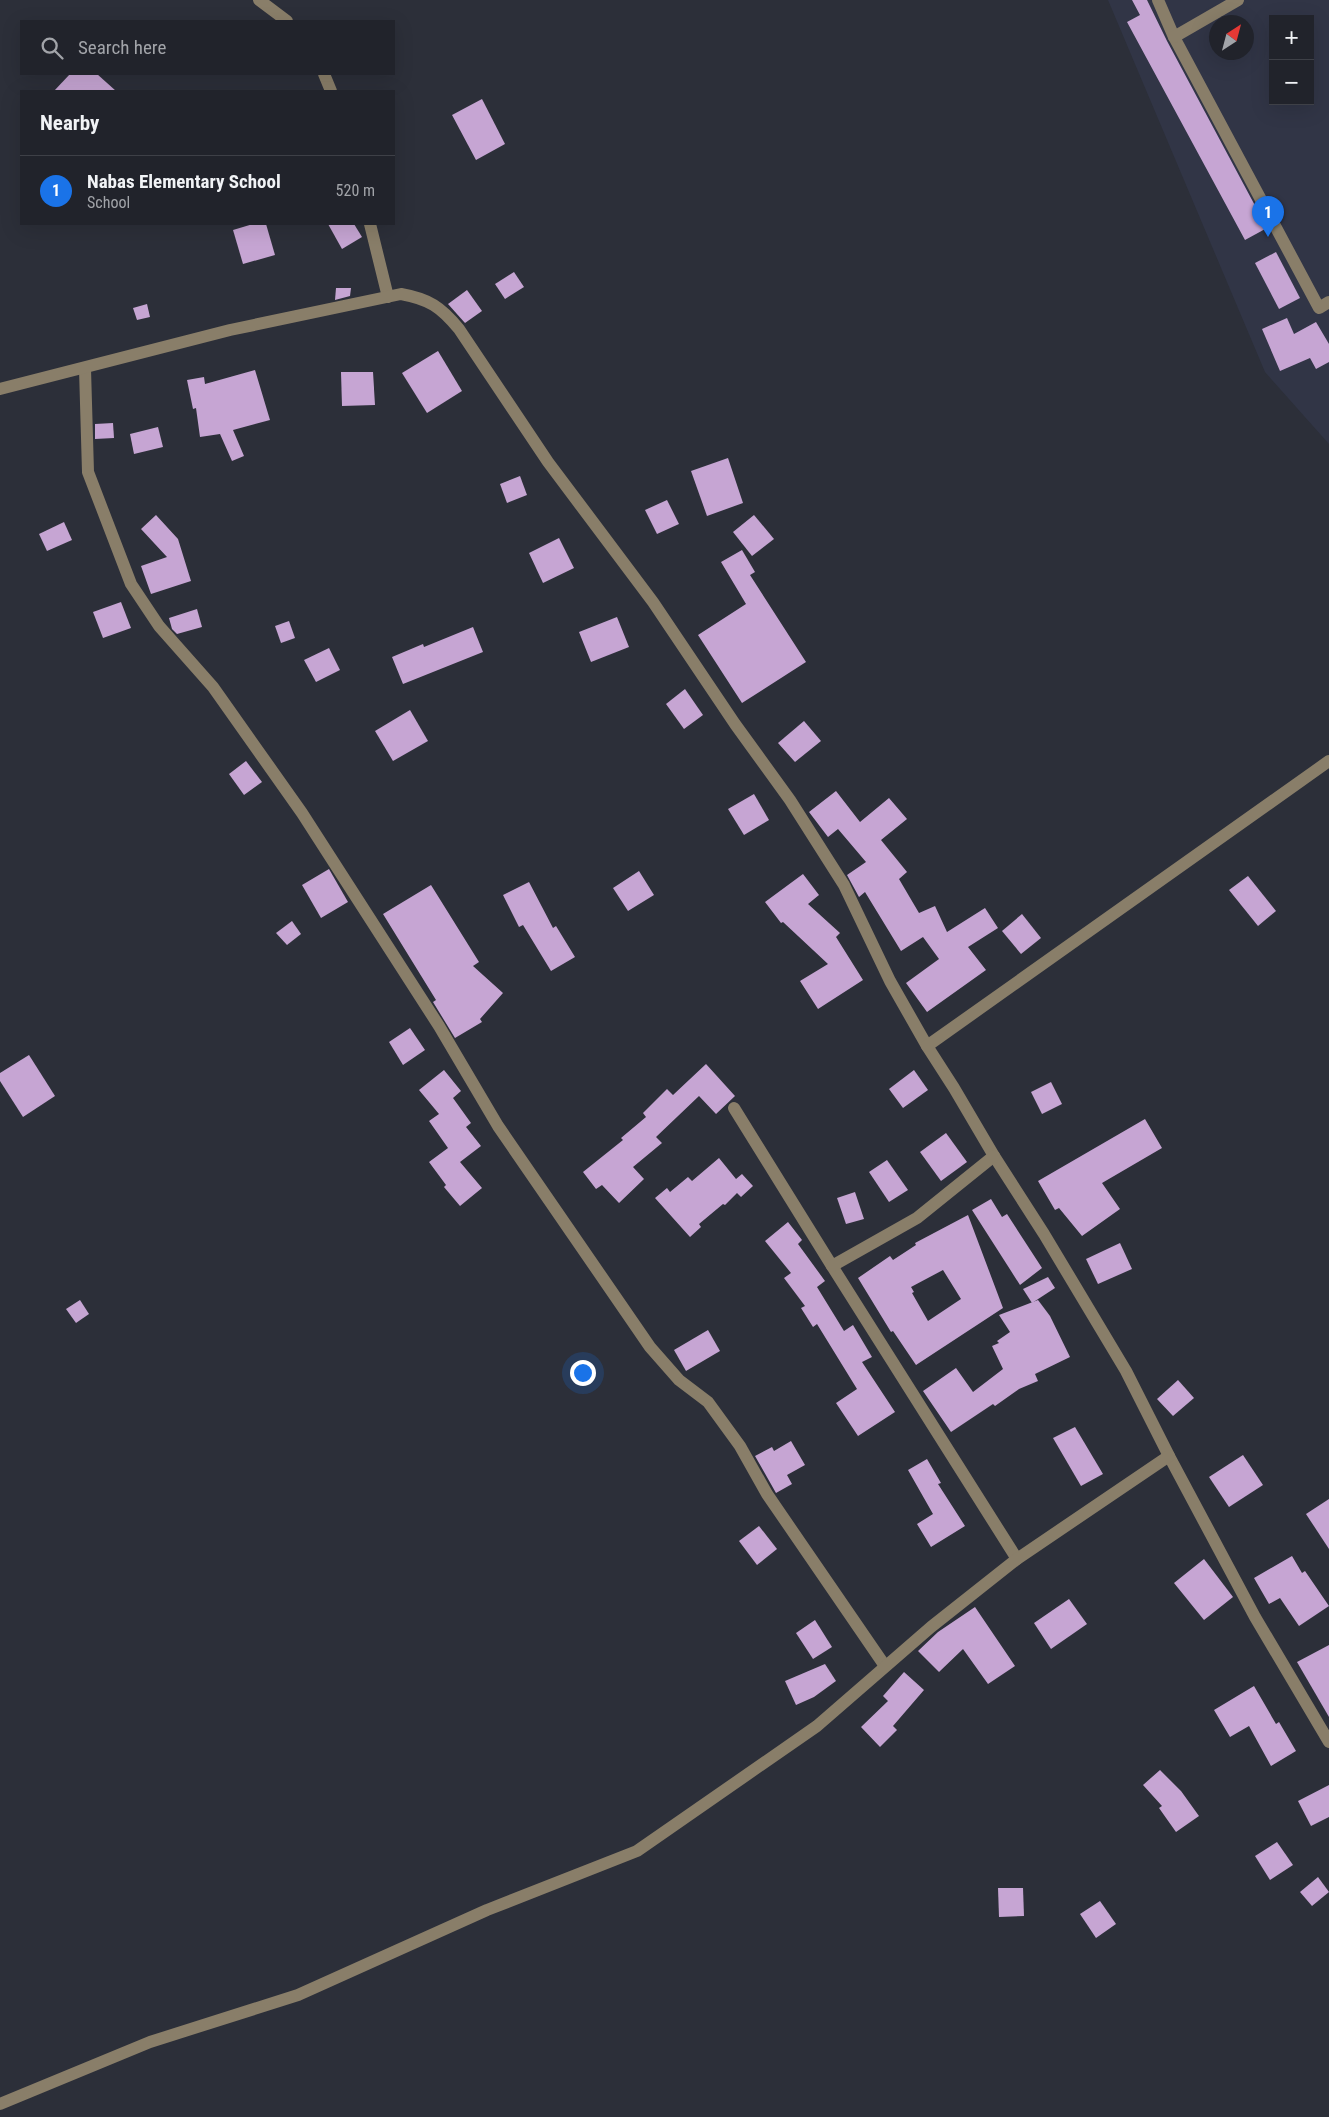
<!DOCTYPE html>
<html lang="en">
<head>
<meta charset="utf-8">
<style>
  body { margin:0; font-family:"Roboto Condensed",sans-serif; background:#292b33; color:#f1f3f6 }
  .controls { position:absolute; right:15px; top:15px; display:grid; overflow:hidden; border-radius:0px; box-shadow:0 5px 20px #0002 }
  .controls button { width:45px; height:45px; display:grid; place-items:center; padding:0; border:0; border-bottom:1px solid #3e4047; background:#21232b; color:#f1f3f6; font:25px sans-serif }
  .compass { position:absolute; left:1209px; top:15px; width:45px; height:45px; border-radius:50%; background:#21232b; box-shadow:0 5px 20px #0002; rotate:36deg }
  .you { position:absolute; left:582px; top:1372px; width:18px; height:18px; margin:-12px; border:4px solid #fff; border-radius:50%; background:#1a73e8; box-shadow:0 0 0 8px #1a73e833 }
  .badge { display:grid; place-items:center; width:32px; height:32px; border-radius:50%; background:#1a73e8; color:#fff; font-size:16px; font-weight:700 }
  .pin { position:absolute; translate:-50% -41px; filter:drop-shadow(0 1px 2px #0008) }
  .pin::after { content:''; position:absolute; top:26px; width:18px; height:15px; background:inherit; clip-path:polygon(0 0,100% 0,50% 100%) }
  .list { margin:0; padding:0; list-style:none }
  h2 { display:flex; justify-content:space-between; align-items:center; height:65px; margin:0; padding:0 20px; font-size:21px }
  h2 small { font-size:16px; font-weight:400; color:#a2a4a9 }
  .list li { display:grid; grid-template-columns:32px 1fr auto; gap:15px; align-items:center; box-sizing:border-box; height:70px; padding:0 20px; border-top:1px solid #3e4047 }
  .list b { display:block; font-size:19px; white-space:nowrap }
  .list p { margin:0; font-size:16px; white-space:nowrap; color:#a2a4a9 }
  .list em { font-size:16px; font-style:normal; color:#a2a4a9 }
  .icon { flex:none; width:28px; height:28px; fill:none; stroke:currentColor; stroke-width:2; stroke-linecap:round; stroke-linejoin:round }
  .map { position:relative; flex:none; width:1329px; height:2117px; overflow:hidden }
  .search { position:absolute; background:#21232b; box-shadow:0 5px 20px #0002; left:20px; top:20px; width:375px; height:55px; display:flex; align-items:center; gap:12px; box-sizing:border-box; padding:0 18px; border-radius:0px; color:#a2a4a9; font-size:19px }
  .panel { position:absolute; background:#21232b; box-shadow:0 5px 20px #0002; left:20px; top:90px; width:375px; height:135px; border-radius:0px }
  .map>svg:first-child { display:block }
  .built { fill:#313546; fill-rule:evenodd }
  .building { fill:#c6a5d3; fill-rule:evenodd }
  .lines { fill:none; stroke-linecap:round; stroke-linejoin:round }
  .minor { stroke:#897e69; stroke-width:12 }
</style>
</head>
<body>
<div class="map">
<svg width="1329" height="2117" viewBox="0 0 1329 2117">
  <rect width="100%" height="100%" fill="#2c2f39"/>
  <!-- built -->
  <path class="built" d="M1108,0h221v444l-64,-72zM1273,19h37v82h-37zM1216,22h30v30h-30z"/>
  <!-- building -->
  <g class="building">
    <polygon points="1132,0 1147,0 1167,41 1267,228 1245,240 1127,22 1140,15"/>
    <polygon points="70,74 97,74 116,91 54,91"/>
    <polygon points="482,99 505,144 476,160 452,115"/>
    <polygon points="253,224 266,224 275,255 243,264 233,230"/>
    <polygon points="328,224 354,224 362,237 342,249"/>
    <polygon points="1276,252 1300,298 1279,309 1255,263"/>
    <polygon points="514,272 524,287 505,299 495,284"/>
    <polygon points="336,288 351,288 350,296 335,300"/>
    <polygon points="467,290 482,311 465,323 448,304"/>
    <polygon points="147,304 150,317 137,320 133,308"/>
    <polygon points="1287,318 1294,334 1316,322 1329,344 1329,362 1316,369 1310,358 1280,371 1262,329"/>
    <polygon points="438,351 462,391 427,413 402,373"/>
    <polygon points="255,370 270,420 233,430 244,456 232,461 220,434 200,437 196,408 193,409 187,380 204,377 205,384"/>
    <polygon points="341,372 373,372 375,405 342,406"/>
    <polygon points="113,423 114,438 95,439 95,424"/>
    <polygon points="158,427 163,447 134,454 130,434"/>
    <polygon points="728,458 743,503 707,516 691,471"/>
    <polygon points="520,476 527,495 507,503 500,484"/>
    <polygon points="667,500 679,524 657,534 645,510"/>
    <polygon points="156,515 178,539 191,581 151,594 141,566 167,557 141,529"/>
    <polygon points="754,515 774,539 752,556 733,532"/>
    <polygon points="64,522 72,540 47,551 39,534"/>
    <polygon points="559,538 574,568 543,583 529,553"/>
    <polygon points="742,550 755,572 750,575 806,662 742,703 698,635 746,604 721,562"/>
    <polygon points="121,602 131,628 103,638 93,612"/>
    <polygon points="197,609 202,627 177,634 172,629 169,618"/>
    <polygon points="617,617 629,647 591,662 579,632"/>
    <polygon points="289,621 295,638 281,643 275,626"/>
    <polygon points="473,627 483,652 403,684 392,657 423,644 424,647"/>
    <polygon points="329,648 340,670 316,682 304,660"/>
    <polygon points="685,689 703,715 684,729 666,704"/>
    <polygon points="410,710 428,741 393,761 375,731"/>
    <polygon points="804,721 821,741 795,762 778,743"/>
    <polygon points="246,761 262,782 244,795 229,774"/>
    <polygon points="836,791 860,822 889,798 907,819 881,840 907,872 899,879 919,913 935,906 947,932 985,908 998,928 968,947 986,970 927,1012 906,983 939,959 923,937 901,951 865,892 859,897 847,875 866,862 838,829 828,837 809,812"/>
    <polygon points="754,794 769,820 744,835 728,809"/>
    <polygon points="329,869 348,902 321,918 302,885"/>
    <polygon points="639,871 654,895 628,911 613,888"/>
    <polygon points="803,874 819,895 808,904 840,933 836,937 863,980 818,1009 800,981 828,964 783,922 781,923 765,902"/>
    <polygon points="1248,876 1276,911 1258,926 1229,890"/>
    <polygon points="529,882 553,928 556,926 575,957 551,971 523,925 519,927 503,895"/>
    <polygon points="431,885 479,962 473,966 503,993 480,1019 482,1022 455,1038 433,1002 436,1000 383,914"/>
    <polygon points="1022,914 1041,938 1021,954 1002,931"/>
    <polygon points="292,921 301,934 287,945 276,933"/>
    <polygon points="410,1028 425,1050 403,1065 389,1042"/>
    <polygon points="29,1055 55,1096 23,1117 0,1081 0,1073"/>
    <polygon points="706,1064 735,1096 716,1114 699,1096 656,1137 662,1143 633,1167 644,1179 619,1203 602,1185 596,1189 583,1172 623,1140 621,1138 646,1117 643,1113 667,1089 673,1095"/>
    <polygon points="444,1070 461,1091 453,1098 471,1123 466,1127 481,1146 460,1162 482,1188 460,1206 444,1187 446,1185 429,1162 448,1148 429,1121 439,1114 419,1090"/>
    <polygon points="914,1070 928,1090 903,1108 889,1089"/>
    <polygon points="1051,1082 1062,1104 1042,1114 1031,1092"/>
    <polygon points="1145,1119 1162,1148 1102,1183 1120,1209 1082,1236 1059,1208 1055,1210 1038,1181"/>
    <polygon points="946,1133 967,1162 941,1181 920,1152"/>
    <polygon points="719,1158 736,1179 742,1174 753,1186 741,1197 737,1193 725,1205 723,1204 699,1224 701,1227 690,1237 655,1198 667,1188 670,1192 688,1177 692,1181"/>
    <polygon points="887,1160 908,1190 889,1202 869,1172"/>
    <polygon points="855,1192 864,1219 846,1224 837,1198"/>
    <polygon points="991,1199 1002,1217 1007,1214 1042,1268 1020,1285 972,1210"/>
    <path d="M968,1215l35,93 -87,57 -23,-34 -2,1 -33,-54 32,-22 3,4 23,-15 -1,-2zM943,1270l18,29 -33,22 -16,-28 2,-1 -3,-5z"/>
    <polygon points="788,1222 802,1240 798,1244 825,1281 817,1287 844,1331 853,1325 872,1357 862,1362 895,1412 858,1436 836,1403 857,1389 817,1324 813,1327 801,1308 805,1306 784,1278 791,1273 765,1241"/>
    <polygon points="1120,1243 1132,1269 1098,1284 1086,1259"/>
    <polygon points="1048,1277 1055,1288 1032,1303 1023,1289"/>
    <polygon points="80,1300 89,1314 76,1323 66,1309"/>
    <polygon points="1038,1300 1050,1316 1070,1357 1035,1374 1038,1381 1019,1389 995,1406 993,1404 951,1432 923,1391 956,1368 973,1392 1003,1369 992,1346 999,1343 997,1341 1010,1332 999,1315"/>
    <polygon points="708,1330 720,1351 686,1371 674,1350"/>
    <polygon points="1178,1380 1194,1398 1173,1416 1157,1399"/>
    <polygon points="1075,1427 1103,1474 1081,1486 1053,1438"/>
    <polygon points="791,1441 805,1465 787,1475 792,1484 776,1493 755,1456 772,1447 774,1451"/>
    <polygon points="1243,1455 1263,1485 1229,1507 1209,1477"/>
    <polygon points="927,1459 941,1483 938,1484 965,1526 931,1547 917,1524 933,1514 908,1470"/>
    <polygon points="1329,1499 1329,1549 1306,1514"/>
    <polygon points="759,1526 777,1549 757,1565 739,1541"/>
    <polygon points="1292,1556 1302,1573 1305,1571 1329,1606 1299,1626 1280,1598 1269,1604 1254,1578"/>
    <polygon points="1204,1559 1233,1597 1204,1620 1174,1583"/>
    <polygon points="1069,1599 1087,1624 1051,1649 1034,1623"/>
    <polygon points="975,1607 1015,1666 988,1684 963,1649 939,1672 918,1651 938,1632"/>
    <polygon points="815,1620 832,1647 813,1659 796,1633"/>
    <polygon points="1329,1645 1329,1717 1297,1662"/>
    <polygon points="825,1664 836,1681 814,1697 796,1705 785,1681"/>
    <polygon points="904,1672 924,1690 893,1726 897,1730 880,1747 861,1727 888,1701 883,1696"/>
    <polygon points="1254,1686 1276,1724 1279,1722 1296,1751 1271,1766 1249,1726 1230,1737 1214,1710"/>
    <polygon points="1160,1770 1181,1791 1199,1816 1176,1832 1159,1808 1162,1806 1143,1785"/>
    <polygon points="1329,1785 1329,1817 1311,1826 1298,1801"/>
    <polygon points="1277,1842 1293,1865 1270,1880 1255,1856"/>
    <polygon points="1318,1877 1329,1892 1312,1906 1300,1892"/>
    <polygon points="998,1888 1023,1888 1024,1916 999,1917"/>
    <polygon points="1100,1901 1116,1924 1096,1938 1080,1914"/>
  </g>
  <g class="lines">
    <!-- minor -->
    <g class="minor">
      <polyline points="259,0 287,21"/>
      <polyline points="1158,0 1174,37 1319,308 1329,302"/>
      <polyline points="1174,37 1238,0"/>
      <polyline points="324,74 331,91"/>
      <polyline points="370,224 388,297"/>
      <polyline points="85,369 88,472 131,584 159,626 213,687 302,813 439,1026 498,1126 650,1347 679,1380 708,1402 740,1446 767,1494 885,1666"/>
      <path d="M0,389l230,-59 171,-36c28,5 40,13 58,35l89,133 105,140 82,122 55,76 54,85 46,96 37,65 27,42 40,68 50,78 82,137 43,85 86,161 74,125"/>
      <polyline points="927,1046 1329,761"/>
      <polyline points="734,1108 832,1266 1017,1559"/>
      <polyline points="832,1266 917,1218 994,1156"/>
      <polyline points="0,2104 150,2042 298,1995 487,1910 637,1851 817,1726 931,1627 1017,1559 1169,1456"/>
    </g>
  </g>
</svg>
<div class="controls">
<button>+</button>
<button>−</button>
</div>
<svg class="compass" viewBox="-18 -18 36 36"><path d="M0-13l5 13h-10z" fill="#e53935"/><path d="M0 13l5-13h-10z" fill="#a2a4a9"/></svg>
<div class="you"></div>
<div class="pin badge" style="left:1268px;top:237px">1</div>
<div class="search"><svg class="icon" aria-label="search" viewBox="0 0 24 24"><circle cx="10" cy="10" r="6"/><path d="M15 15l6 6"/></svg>Search here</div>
<section class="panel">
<h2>Nearby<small></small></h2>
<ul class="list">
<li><span class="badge">1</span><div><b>Nabas Elementary School</b><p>School</p></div><em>520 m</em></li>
</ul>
</section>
</div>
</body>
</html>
